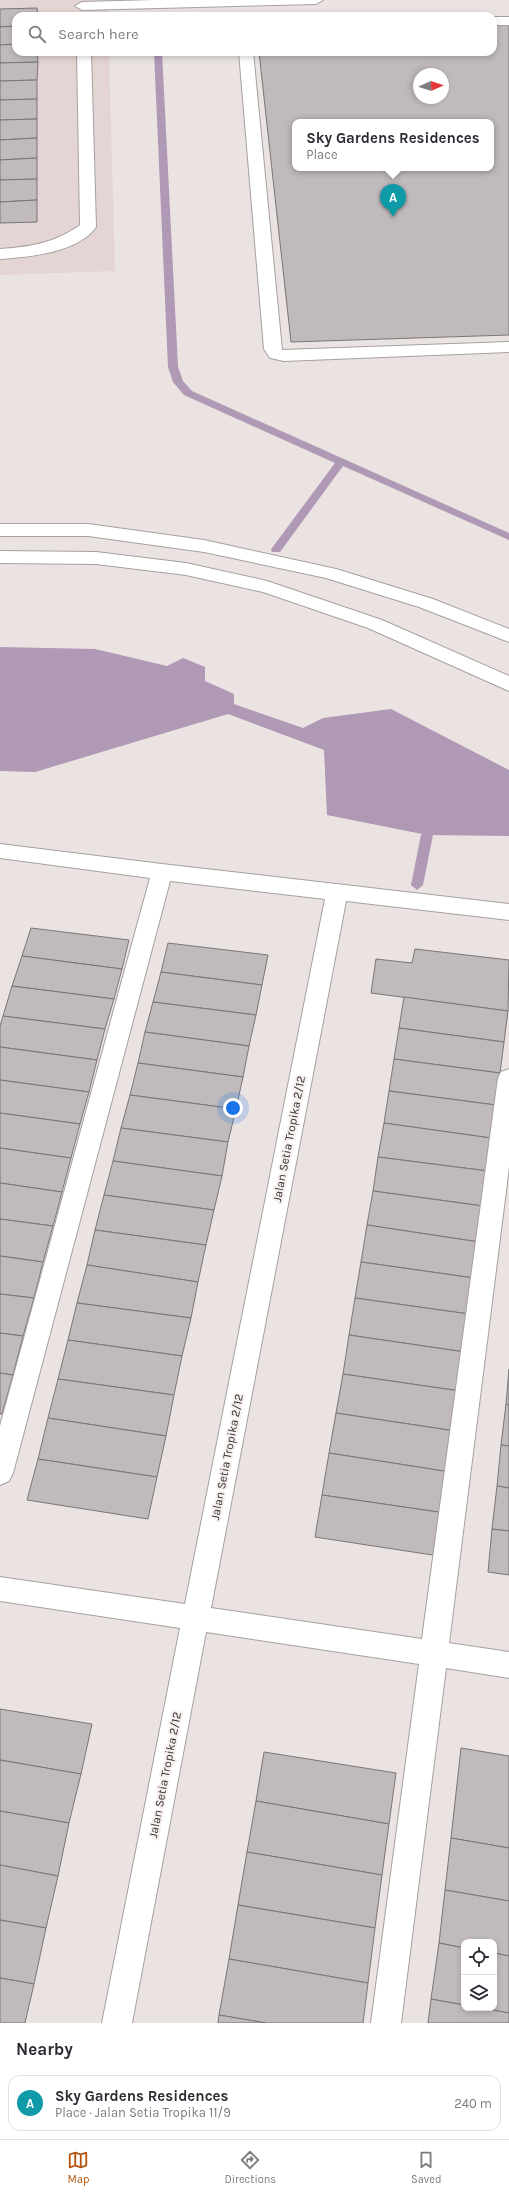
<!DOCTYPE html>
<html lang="en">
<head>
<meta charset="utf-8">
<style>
  body { margin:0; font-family:Karla,sans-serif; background:#f2f2f3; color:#2b2b33 }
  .controls { position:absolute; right:12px; bottom:12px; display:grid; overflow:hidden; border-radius:8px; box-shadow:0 2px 6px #0003 }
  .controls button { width:36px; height:36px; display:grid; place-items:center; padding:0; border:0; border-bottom:1px solid #e1e1e2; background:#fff; color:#2b2b33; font:20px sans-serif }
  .compass { position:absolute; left:413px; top:68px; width:36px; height:36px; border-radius:50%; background:#fff; box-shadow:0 2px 6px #0003; rotate:87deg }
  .you { position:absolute; left:233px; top:1108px; width:14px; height:14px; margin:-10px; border:3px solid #fff; border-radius:50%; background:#1a73e8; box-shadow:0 0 0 6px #1a73e833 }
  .badge { display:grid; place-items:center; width:26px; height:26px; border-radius:50%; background:#b45309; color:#fff; font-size:13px; font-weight:700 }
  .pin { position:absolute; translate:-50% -33px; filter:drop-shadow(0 1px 2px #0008) }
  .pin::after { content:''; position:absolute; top:21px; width:14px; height:12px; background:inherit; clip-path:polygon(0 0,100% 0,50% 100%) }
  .popup { position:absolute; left:292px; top:119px; width:202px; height:52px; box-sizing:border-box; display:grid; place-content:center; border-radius:8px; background:#fff; filter:drop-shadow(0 1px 3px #0005); font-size:13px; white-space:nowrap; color:#7c7c81 }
  .popup b { font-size:15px; color:#2b2b33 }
  .popup::after { content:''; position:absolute; left:50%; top:100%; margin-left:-8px; border:8px solid transparent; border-top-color:#fff }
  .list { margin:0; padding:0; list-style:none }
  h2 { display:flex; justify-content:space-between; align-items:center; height:52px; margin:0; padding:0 16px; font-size:17px }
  h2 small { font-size:13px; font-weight:400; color:#7c7c81 }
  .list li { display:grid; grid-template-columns:26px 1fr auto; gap:12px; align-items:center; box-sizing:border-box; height:56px; margin:0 8px 8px; padding:0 8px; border:1px solid #e1e1e2; border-radius:12px }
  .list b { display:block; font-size:15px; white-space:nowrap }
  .list p { margin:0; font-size:13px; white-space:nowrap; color:#7c7c81 }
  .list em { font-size:13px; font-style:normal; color:#7c7c81 }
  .icon { flex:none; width:22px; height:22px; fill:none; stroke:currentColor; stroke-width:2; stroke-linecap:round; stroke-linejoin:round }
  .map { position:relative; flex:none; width:509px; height:2023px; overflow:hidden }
  .search { position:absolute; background:#fff; box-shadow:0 2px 6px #0003; left:12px; right:12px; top:12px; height:44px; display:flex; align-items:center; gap:10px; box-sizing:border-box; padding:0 14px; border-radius:12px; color:#7c7c81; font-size:15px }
  .sheet { height:116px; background:#fff }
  nav { display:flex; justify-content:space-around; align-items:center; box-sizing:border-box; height:56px; border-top:1px solid #e1e1e2; background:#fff; font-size:11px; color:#7c7c81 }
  nav a { display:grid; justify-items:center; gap:2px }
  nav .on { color:#b45309 }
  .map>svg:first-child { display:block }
  .built { fill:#e4d5d4 }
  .water { fill:#af99b5 }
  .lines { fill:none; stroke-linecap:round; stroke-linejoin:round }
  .stream { fill:#af99b5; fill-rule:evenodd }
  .building { fill:#c0babc; stroke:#7a7577; fill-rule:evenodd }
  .minor-casing { stroke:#a6a0a0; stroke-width:2 }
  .highway-casing { stroke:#a6a0a0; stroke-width:2 }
  .minor { fill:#fff; fill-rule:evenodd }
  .highway { fill:#fff; fill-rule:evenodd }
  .labels { text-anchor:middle; stroke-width:4; stroke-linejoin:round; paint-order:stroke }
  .street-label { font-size:12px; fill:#393636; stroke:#f7f0ef }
</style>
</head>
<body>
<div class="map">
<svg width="509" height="2023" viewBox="0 0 509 2023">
  <rect width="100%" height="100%" fill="#eae3e2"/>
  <!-- built -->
  <polygon class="built" points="0,0 108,0 108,16 16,16 16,52 109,52 115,271 0,275"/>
  <!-- water -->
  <polygon class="water" points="0,647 95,649 167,666 183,658 205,667 205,681 234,694 234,704 303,728 323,718 391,709 509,770 509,836 427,835 327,815 324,750 228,714 35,772 0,771"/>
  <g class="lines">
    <!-- stream -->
    <g class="stream">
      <polygon points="154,52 162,52 178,367 183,381 192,391 509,533 509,540 343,466 280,552 272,552 271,550 272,548 335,463 184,395 173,382 168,367"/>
      <polygon points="427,831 433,835 423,885 417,890 411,885 421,835"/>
    </g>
  </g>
  <!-- building -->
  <g class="building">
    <polygon points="37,8 38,16 16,16 16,26 0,27 0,9"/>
    <path d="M509,25v310l-218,7 -32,-290h234v-26zM419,74h24v24h-24zM295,122h196v46h-196z"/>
    <polygon points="16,26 16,44 0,45 0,27"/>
    <polygon points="16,44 16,52 37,52 38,62 0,63 0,45"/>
    <polygon points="38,62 37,80 0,81 0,63"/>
    <polygon points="37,80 37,99 0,100 0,81"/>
    <polygon points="37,99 37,119 0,120 0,100"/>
    <polygon points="37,119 37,138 0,140 0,120"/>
    <polygon points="37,138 37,158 0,160 0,140"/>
    <polygon points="37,158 37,179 0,180 0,160"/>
    <polygon points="37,179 37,200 0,202 0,180"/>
    <polygon points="37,200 37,222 0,223 0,202"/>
    <polygon points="31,928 129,940 122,969 22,956"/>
    <polygon points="168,943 268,955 262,985 161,972"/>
    <polygon points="415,949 509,960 508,1011 371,993 376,959 412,963"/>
    <polygon points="22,956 122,969 114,999 12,986"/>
    <polygon points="161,972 262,985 256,1015 153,1002"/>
    <polygon points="12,986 114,999 105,1029 3,1016"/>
    <polygon points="404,997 508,1011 504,1042 399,1028"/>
    <polygon points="153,1002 256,1015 249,1046 145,1032"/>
    <polygon points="3,1016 105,1029 97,1060 0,1047 0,1026"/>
    <polygon points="399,1028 504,1042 500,1073 394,1059"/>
    <polygon points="145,1032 249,1046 243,1077 138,1063"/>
    <polygon points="0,1047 97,1060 89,1092 0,1080"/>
    <polygon points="394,1059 500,1073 496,1105 389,1091"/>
    <polygon points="138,1063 243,1077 236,1109 130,1095"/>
    <polygon points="0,1080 89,1092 80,1124 0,1113"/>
    <polygon points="389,1091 496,1105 491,1138 384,1123"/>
    <polygon points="130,1095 236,1109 228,1142 121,1128"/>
    <polygon points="0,1113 80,1124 71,1158 0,1148"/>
    <polygon points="384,1123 491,1138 488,1171 378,1157"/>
    <polygon points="121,1128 228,1142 222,1176 113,1161"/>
    <polygon points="0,1148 71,1158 62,1192 0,1183"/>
    <polygon points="378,1157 488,1171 483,1206 373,1191"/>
    <polygon points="113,1161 222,1176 214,1210 104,1195"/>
    <polygon points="0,1183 62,1192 53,1226 0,1219"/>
    <polygon points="373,1191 483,1206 479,1242 367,1225"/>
    <polygon points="104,1195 214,1210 206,1245 95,1230"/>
    <polygon points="0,1219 53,1226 43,1262 0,1256"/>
    <polygon points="367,1225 479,1242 474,1278 361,1262"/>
    <polygon points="95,1230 206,1245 198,1282 87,1265"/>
    <polygon points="0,1256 43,1262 34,1298 0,1294"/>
    <polygon points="361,1262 474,1278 469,1314 355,1298"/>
    <polygon points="87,1265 198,1282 191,1318 77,1303"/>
    <polygon points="0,1294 34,1298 23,1336 0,1333"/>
    <polygon points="355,1298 469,1314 465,1352 349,1335"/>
    <polygon points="77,1303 191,1318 182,1356 68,1340"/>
    <polygon points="0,1333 23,1336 13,1375 0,1373"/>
    <polygon points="349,1335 465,1352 460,1391 343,1374"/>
    <polygon points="68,1340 182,1356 174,1395 58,1379"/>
    <polygon points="509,1369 509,1405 506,1404"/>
    <polygon points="0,1373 13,1375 2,1414 0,1414"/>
    <polygon points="343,1374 460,1391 455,1431 336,1413"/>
    <polygon points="58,1379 174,1395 166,1436 48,1418"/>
    <polygon points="506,1404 509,1405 509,1446 501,1445"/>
    <polygon points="336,1413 455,1431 450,1472 329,1453"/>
    <polygon points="48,1418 166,1436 157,1477 38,1459"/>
    <polygon points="501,1445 509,1446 509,1488 497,1486"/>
    <polygon points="329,1453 450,1472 445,1513 322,1495"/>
    <polygon points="38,1459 157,1477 148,1519 27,1500"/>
    <polygon points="497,1486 509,1488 509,1531 492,1529"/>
    <polygon points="322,1495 445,1513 439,1556 315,1537"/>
    <polygon points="492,1529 509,1531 509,1575 488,1572"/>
    <polygon points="0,1709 92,1724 81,1774 0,1760"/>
    <polygon points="461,1748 509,1756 509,1848 451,1838"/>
    <polygon points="264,1752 396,1773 389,1824 256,1801"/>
    <polygon points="0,1760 81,1774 69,1823 0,1811"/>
    <polygon points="256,1801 389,1824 382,1875 247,1852"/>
    <polygon points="0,1811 69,1823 58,1876 0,1865"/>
    <polygon points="451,1838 509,1848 509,1901 445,1890"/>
    <polygon points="247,1852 382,1875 375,1928 238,1905"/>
    <polygon points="0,1865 58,1876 46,1928 0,1920"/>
    <polygon points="445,1890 509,1901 509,1956 494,1953 494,1942 464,1942 464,1948 439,1943"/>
    <polygon points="238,1905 375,1928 368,1983 229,1959"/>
    <polygon points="0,1920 46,1928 34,1984 0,1978"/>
    <polygon points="439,1943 464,1948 464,2005 431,1999"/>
    <polygon points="494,1953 509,1956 509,2013 482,2008 494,2008"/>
    <polygon points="229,1959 368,1983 363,2023 266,2023 219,2015"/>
    <polygon points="0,1978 34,1984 25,2023 0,2023"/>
    <polygon points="431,1999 464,2005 464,2008 482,2008 509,2013 509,2023 428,2023"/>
    <polygon points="219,2015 266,2023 218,2023"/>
  </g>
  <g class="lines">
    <defs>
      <g id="minor">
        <polygon points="154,0 323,0 316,4 82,10 75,6 82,2"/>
        <rect x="493" y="17" width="16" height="8"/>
        <path d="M77,52h14l5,175c-18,26 -68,30 -96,32v-10c30,-2 55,-6 80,-24z"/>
        <polygon points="239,52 253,52 282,350 509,342 509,352 284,361 270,358 264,349"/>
        <polygon points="0,844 162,864 509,904 509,920 346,901 211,1608 422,1639 498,1078 501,1072 509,1069 509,1167 449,1643 509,1652 509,1678 446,1668 401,2023 371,2023 419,1664 206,1632 132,2023 102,2023 180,1628 0,1601 0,1577 185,1604 325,899 170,881 13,1473 9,1481 0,1485 0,1426 150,878 0,858"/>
      </g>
      <g id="highway">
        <polygon points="0,524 88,524 204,540 336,569 433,599 509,629 509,642 419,607 326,578 204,552 88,536 0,536"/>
        <polygon points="0,551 96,552 186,563 267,581 382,620 509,676 509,691 368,628 263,592 186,575 96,564 0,563"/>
      </g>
    </defs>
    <!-- minor casing -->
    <use href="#minor" class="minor-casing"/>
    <!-- highway casing -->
    <use href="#highway" class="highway-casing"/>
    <!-- minor -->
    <use href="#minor" class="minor"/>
    <!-- highway -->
    <use href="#highway" class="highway"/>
  </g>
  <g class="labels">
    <!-- street labels -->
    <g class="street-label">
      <text transform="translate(289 1139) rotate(-79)" y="4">Jalan Setia Tropika 2/12</text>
      <text transform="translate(227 1457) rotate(-79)" y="4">Jalan Setia Tropika 2/12</text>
      <text transform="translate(165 1775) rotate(-79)" y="4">Jalan Setia Tropika 2/12</text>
    </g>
  </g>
</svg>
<div class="controls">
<button><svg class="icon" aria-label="locate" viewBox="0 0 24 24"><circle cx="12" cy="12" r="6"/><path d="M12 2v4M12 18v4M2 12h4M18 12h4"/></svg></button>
<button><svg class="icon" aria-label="layers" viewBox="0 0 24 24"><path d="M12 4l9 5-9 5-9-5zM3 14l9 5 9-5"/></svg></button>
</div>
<svg class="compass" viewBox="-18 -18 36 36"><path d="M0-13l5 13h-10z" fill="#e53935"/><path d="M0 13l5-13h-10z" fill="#7c7c81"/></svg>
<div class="you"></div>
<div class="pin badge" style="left:393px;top:217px;background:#0f9aa8">A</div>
<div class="popup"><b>Sky Gardens Residences</b>Place</div>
<div class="search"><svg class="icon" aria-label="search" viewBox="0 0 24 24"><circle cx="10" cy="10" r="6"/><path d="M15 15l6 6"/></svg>Search here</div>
</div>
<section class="sheet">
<h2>Nearby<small></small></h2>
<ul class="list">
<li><span class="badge" style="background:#0f9aa8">A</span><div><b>Sky Gardens Residences</b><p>Place · Jalan Setia Tropika 11/9</p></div><em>240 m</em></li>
</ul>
</section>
<nav>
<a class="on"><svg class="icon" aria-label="map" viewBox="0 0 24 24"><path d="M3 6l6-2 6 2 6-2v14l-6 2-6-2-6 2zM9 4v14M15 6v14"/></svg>Map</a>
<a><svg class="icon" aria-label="directions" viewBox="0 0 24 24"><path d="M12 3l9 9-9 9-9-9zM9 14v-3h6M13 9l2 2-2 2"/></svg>Directions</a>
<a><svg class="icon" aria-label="saved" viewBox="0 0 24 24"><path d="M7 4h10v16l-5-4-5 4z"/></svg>Saved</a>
</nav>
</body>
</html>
